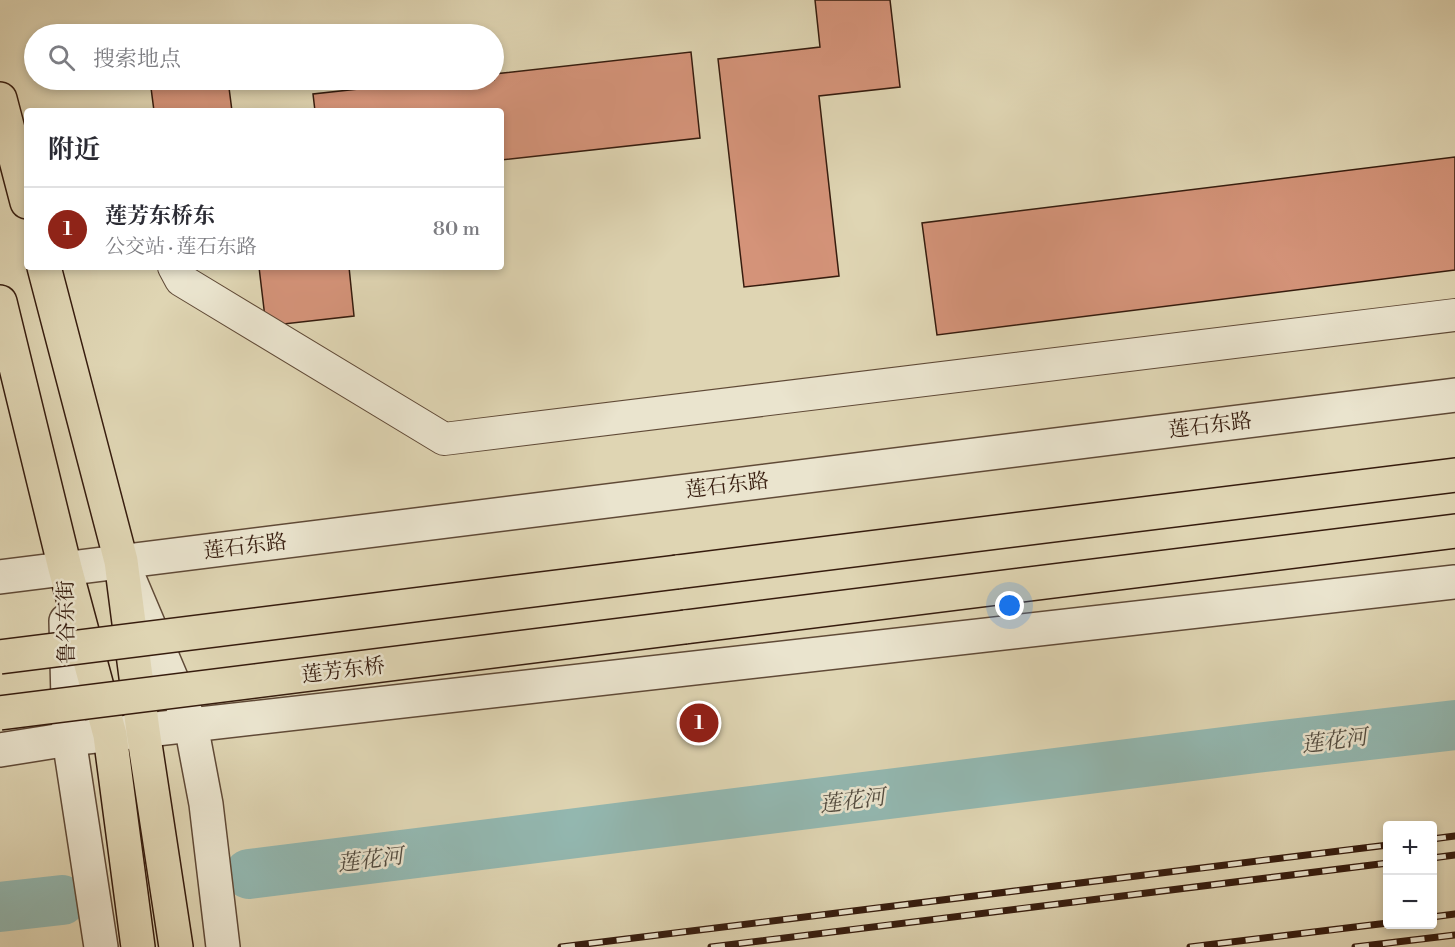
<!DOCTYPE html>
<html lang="zh">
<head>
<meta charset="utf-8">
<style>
  body { margin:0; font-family:"Libre Bodoni","Noto Serif SC",serif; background:#f2f2f3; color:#2b2b33 }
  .controls { position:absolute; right:18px; bottom:18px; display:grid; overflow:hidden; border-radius:6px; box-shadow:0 3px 9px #0003 }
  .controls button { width:54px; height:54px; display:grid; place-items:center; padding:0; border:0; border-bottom:2px solid #e1e1e2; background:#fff; color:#2b2b33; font:30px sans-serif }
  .you { position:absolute; left:1010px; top:606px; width:21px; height:21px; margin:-15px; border:4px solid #fff; border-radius:50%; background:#1a73e8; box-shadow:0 0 0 9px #1a73e833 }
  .badge { display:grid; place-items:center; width:39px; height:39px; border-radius:50%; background:#8f2418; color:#fff; font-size:20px; font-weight:700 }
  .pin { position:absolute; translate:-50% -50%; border:3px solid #fff; box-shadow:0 2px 6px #0006 }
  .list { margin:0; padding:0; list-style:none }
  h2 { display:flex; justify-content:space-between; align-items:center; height:78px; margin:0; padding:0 24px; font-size:26px }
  h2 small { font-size:20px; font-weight:400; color:#7c7c81 }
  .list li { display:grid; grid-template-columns:39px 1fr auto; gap:18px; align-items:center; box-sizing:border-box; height:84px; padding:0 24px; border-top:2px solid #e1e1e2 }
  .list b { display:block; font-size:22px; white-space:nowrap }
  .list p { margin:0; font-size:20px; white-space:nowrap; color:#7c7c81 }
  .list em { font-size:20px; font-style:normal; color:#7c7c81 }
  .icon { flex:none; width:33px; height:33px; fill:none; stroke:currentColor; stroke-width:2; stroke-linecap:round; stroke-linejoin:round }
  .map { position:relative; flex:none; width:1455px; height:947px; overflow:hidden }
  .search { position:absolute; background:#fff; box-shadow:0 3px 9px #0003; left:24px; top:24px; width:480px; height:66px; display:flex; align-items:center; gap:15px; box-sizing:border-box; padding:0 21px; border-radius:33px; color:#7c7c81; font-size:22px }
  .panel { position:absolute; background:#fff; box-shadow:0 3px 9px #0003; left:24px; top:108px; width:480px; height:162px; border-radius:6px }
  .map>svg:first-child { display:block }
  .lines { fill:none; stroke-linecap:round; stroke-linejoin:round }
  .river { stroke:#93b8b1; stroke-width:50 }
  .building { fill:#d49379; stroke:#361c0e; stroke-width:1.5 }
  .minor-casing { stroke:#604a37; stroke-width:34 }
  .tertiary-casing { stroke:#604a37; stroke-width:36 }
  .primary-casing { stroke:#361c0e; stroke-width:36 }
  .trunk-casing { stroke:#361c0e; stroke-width:36 }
  .minor { stroke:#eae4ce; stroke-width:32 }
  .tertiary { stroke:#eae4ce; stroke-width:33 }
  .primary { stroke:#dfd5b3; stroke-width:33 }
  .trunk { stroke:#dfd5b3; stroke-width:33 }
  .rail-casing { stroke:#361c0e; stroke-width:7 }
  .rail { stroke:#eae4ce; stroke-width:4.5; stroke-dasharray:14; stroke-linecap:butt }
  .trunk-bridge-casing { stroke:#361c0e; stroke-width:36; stroke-linecap:butt }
  .trunk-bridge { stroke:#dfd5b3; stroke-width:33 }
  .labels { text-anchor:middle; stroke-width:5; stroke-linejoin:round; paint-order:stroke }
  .street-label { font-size:21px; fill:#361c0e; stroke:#eae4ce }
  .water-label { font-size:22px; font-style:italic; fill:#524b3f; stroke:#eae4ce }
</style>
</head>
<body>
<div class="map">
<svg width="1455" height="947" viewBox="0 0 1455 947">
  <rect width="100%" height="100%" fill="#dfd5b3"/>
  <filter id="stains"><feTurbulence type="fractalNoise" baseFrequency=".00333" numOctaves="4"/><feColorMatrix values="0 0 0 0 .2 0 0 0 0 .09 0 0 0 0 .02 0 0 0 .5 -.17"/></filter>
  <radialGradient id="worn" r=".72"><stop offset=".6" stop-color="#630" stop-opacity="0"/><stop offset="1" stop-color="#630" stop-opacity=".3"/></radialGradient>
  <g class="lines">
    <!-- river -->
    <g class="river">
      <polyline points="249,874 1256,748 1455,725"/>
      <polyline points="0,907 62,900"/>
    </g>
  </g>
  <!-- building -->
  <g class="building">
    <polygon points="815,0 890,0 900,87 819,96 839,276 744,287 718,59 820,47"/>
    <polygon points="691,52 700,138 501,160 501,111 315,111 313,94 441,80 494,80 494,74"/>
    <polygon points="150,80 228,80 232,111 154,111"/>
    <polygon points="1455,157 1455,270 937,335 922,223"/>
    <polygon points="259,267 349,267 354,316 266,326"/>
  </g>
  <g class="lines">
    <defs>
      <polyline id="minor" points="174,267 181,280 444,439 1455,315"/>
      <g id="tertiary">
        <polyline points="127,574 191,725 206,804 223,947"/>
        <polyline points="0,577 1455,395"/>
        <polyline points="66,621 69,739 101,947"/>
        <polyline points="0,750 69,739 191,725 1455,582"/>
      </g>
      <g id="primary">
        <polyline points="0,99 27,202"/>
        <polyline points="44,267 121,561 143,731 176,947"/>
        <polyline points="0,302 65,568 110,735 138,947"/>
      </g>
      <g id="trunk">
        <polyline points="677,572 1455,475"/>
        <polyline points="685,627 1455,531"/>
      </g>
    </defs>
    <!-- minor casing -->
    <use href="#minor" class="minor-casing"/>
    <!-- tertiary casing -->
    <use href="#tertiary" class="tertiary-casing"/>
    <!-- primary casing -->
    <use href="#primary" class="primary-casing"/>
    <!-- trunk casing -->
    <use href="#trunk" class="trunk-casing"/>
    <!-- minor -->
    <use href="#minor" class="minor"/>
    <!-- tertiary -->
    <use href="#tertiary" class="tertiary"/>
    <!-- primary -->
    <use href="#primary" class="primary"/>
    <!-- trunk -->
    <use href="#trunk" class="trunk"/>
    <defs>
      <g id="rail">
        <polyline points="1432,839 1455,836"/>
        <polyline points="1432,858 1455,855"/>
        <polyline points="1432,917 1455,914"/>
        <polyline points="561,947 1388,845"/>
        <polyline points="711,947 1388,863"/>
        <polyline points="1190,947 1388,923"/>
        <polyline points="1355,947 1455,935"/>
      </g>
    </defs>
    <!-- rail casing -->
    <use href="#rail" class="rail-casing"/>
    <!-- rail -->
    <use href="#rail" class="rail"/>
    <defs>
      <g id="trunk-bridge">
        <polyline points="0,657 677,572"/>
        <polyline points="0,713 685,627"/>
      </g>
    </defs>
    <!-- trunk-bridge casing -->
    <use href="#trunk-bridge" class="trunk-bridge-casing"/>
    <!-- trunk-bridge -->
    <use href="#trunk-bridge" class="trunk-bridge"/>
  </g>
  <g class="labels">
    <!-- street labels -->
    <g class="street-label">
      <text transform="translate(1210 425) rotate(-7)" y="7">莲石东路</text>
      <text transform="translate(727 485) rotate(-7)" y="7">莲石东路</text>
      <text transform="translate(245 546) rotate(-7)" y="7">莲石东路</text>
      <text transform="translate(66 622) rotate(-91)" y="7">鲁谷东街</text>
      <text transform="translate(343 670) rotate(-7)" y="7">莲芳东桥</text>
    </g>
    <!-- water labels -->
    <g class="water-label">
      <text transform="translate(1334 740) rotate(-7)" y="8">莲花河</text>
      <text transform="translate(852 800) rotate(-7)" y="8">莲花河</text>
      <text transform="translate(370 859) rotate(-7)" y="8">莲花河</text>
    </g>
  </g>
  <rect width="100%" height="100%" filter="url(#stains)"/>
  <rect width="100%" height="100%" fill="url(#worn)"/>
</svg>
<div class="controls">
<button>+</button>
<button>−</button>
</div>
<div class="you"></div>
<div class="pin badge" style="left:699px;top:723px">1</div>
<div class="search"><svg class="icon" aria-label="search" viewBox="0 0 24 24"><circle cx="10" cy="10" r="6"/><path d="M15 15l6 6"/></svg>搜索地点</div>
<section class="panel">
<h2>附近<small></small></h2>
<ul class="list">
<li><span class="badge">1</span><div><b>莲芳东桥东</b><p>公交站 · 莲石东路</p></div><em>80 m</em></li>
</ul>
</section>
</div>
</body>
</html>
